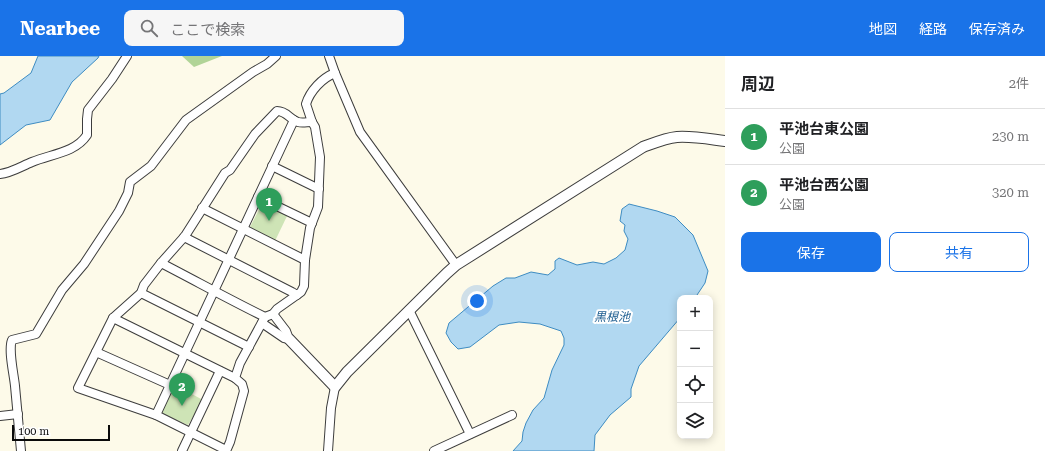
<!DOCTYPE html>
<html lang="ja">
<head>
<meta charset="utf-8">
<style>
  body { margin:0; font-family:"Roboto Serif","Noto Sans JP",serif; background:#f6f6f6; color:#202124 }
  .controls { position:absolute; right:12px; bottom:12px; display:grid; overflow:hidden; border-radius:8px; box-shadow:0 2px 10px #0003 }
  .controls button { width:36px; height:36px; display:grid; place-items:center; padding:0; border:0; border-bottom:1px solid #e0e0e0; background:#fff; color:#202124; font:20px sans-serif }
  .scale { position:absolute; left:12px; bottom:10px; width:98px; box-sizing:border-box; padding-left:4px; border:2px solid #0a0a0a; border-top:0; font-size:11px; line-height:14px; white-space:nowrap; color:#0a0a0a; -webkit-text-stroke:3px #fff; paint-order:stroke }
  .you { position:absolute; left:477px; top:245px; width:14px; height:14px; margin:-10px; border:3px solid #fff; border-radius:50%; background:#1a73e8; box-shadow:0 0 0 6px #1a73e833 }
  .badge { display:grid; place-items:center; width:26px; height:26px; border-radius:50%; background:#1a73e8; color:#fff; font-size:13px; font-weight:700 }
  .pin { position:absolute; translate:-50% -33px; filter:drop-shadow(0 1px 2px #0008) }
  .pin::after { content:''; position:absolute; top:21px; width:14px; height:12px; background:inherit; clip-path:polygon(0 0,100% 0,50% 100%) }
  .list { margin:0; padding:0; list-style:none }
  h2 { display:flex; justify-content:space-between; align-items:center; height:52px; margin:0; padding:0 16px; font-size:17px }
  h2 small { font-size:13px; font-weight:400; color:#757577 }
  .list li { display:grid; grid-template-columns:26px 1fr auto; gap:12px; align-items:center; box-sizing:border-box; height:56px; padding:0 16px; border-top:1px solid #e0e0e0 }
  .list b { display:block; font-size:15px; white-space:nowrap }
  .list p { margin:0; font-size:13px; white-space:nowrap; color:#757577 }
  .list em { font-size:13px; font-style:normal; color:#757577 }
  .actions { display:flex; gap:8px; padding:12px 16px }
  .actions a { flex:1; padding:9px 0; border:1px solid #1a73e8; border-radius:8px; text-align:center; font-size:14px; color:#1a73e8 }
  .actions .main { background:#1a73e8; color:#fff }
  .icon { flex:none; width:22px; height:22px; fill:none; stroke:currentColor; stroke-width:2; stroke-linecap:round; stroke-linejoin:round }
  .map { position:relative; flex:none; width:725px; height:395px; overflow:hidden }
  header { display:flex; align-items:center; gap:24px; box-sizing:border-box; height:56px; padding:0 20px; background:#1a73e8; color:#fff }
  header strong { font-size:19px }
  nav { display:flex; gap:22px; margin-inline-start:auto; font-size:14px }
  .search { width:280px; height:36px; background:#f6f6f6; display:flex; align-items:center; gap:10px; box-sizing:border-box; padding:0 14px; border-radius:8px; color:#757577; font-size:15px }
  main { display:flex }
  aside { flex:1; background:#fff }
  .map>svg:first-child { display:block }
  .green { fill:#cee4b6 }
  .forest { fill:#b1d497 }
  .water { fill:#b1d8f1; stroke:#3e8cc2 }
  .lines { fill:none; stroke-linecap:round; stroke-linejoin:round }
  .minor-casing { stroke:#3d3d3d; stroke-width:10 }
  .tertiary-casing { stroke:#3d3d3d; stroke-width:12 }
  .minor { stroke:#fff; stroke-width:8 }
  .tertiary { stroke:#fff; stroke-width:10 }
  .labels { text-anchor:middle; stroke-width:4; stroke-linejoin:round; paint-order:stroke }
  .water-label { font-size:12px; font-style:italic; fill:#1e5e91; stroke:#fff }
</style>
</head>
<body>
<header>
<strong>Nearbee</strong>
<div class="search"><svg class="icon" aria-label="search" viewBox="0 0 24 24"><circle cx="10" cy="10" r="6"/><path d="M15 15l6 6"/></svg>ここで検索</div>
<nav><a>地図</a><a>経路</a><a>保存済み</a></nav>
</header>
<main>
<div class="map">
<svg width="725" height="395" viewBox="0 0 725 395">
  <rect width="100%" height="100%" fill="#fdfae9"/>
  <!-- green -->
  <g class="green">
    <polygon points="263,146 288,158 275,185 249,173"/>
    <polygon points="175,329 203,344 188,369 161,357"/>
  </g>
  <!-- forest -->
  <polygon class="forest" points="182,0 222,0 194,11"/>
  <!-- water -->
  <g class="water">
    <polygon points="38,0 99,0 98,2 72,26 50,64 26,69 0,89 0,38 4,37 31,17"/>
    <polygon points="629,148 657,155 675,161 693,179 708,215 705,227 695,242 680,242 680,262 639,310 631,333 631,341 610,359 595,379 594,395 513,395 522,385 523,376 526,367 533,354 544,342 552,314 564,289 564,282 561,275 540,268 519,266 499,269 470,291 458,293 451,286 446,277 449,267 493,230 506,222 515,222 531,216 548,219 555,213 555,205 559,202 577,209 593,206 604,208 616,202 625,194 628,183 624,175 625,169 620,165 622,153"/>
  </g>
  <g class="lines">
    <defs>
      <g id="minor">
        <polyline points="329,0 335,17 360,76 456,209"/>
        <polyline points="272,110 319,133"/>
        <path d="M0,118c11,-1 22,-8 32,-12 19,-8 43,-9 55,-27v-16l1,-9 24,-31 15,-23"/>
        <polyline points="258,141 312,167"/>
        <polyline points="202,152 305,204"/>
        <polyline points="184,181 292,236 297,239"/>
        <path d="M161,207c35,18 69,37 104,54"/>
        <polyline points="141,237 249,291"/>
        <polyline points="409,254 470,378"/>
        <polyline points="273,258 286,275 289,283"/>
        <polyline points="113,262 235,322"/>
        <polyline points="262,267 284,282 289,283"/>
        <polyline points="96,296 170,329"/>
        <polyline points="156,359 294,64"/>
        <polyline points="0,360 18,358"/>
        <path d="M226,394l-70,-35 -78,-27 35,-70 28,-25 3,-8 17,-22 24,-27 40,-63 5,-3 25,-36 22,-23c10,0 12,8 21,11 4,1 9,0 14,0"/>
        <path d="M21,395c-2,-22 -4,-43 -6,-65 -1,-11 -7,-36 -3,-46l24,-6 26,-44 22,-26 35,-53 9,-18 2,-11 21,-16 35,-46 67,-48 14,-8 9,-8"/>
        <polyline points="182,395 220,315"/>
        <path d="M226,395l4,-9 14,-51 -2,-7 -7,-6 5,-15 25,-46 8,-3 4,-5 24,-17 3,-6 1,-26 5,-32 8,-21 2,-50 -5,-30 -3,-5 -6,-18c4,-13 16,-26 29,-31"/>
        <polyline points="328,395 331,352 335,331"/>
        <polyline points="434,395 512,359"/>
      </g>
      <path id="tertiary" d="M289,283l46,48 12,-15 100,-99 9,-8 187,-118c11,-4 23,-9 34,-10 16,-1 32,2 48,4"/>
    </defs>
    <!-- minor casing -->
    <use href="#minor" class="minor-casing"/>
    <!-- tertiary casing -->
    <use href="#tertiary" class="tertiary-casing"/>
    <!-- minor -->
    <use href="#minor" class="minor"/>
    <!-- tertiary -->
    <use href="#tertiary" class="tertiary"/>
  </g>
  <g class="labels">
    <!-- water labels -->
    <g class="water-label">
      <text x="612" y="265">黒根池</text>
    </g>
  </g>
</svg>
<div class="controls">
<button>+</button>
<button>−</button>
<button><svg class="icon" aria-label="locate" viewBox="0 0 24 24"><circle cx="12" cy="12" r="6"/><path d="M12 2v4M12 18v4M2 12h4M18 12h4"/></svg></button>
<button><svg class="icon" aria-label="layers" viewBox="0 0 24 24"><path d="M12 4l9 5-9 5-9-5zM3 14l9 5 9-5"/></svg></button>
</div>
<div class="scale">100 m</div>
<div class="you"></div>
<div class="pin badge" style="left:269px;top:165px;background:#2e9e5b">1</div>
<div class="pin badge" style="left:182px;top:350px;background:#2e9e5b">2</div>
</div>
<aside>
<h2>周辺<small>2件</small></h2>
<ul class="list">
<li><span class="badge" style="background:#2e9e5b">1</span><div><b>平池台東公園</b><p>公園</p></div><em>230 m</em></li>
<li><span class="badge" style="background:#2e9e5b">2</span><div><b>平池台西公園</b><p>公園</p></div><em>320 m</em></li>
</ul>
<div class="actions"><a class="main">保存</a><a>共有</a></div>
</aside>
</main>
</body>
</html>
